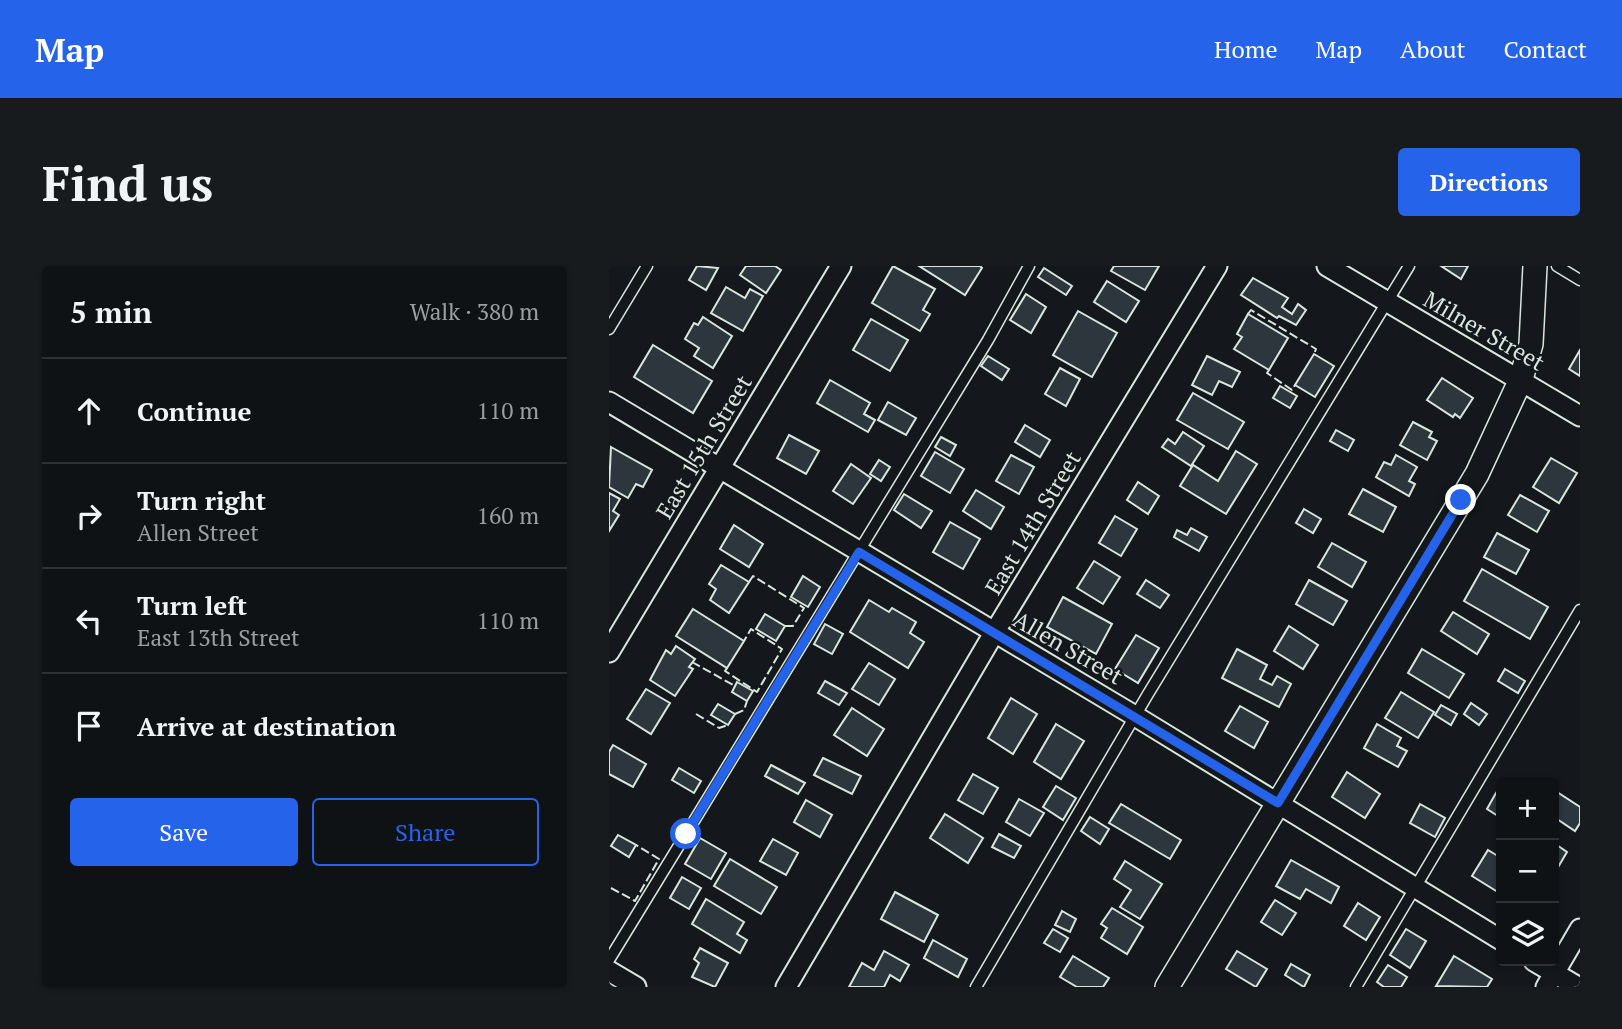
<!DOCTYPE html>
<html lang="en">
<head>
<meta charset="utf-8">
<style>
  body { margin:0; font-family:"PT Serif",serif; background:#181b1e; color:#f1f3f6 }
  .controls { position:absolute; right:21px; bottom:21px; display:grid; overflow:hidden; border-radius:7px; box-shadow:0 2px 5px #0004 }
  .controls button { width:63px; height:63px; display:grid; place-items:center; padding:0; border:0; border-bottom:2px solid #2f3234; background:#0f1215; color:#f1f3f6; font:35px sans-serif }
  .stop { position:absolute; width:21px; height:21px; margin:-16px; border:5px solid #2563eb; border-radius:50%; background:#fff }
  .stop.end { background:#2563eb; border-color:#fff; box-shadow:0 2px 7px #0008 }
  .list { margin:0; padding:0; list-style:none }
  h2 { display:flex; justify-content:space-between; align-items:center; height:91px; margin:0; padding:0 28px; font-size:30px }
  h2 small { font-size:23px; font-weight:400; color:#9b9ea0 }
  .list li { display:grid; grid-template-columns:46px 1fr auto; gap:21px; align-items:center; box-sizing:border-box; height:105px; padding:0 28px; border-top:2px solid #2f3234 }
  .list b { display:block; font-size:26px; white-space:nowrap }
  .list p { margin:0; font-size:23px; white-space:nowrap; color:#9b9ea0 }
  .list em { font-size:23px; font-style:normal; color:#9b9ea0 }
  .actions { display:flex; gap:14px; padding:21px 28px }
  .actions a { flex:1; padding:16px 0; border:2px solid #2563eb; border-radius:7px; text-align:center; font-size:24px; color:#2563eb }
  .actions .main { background:#2563eb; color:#fff }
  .icon { flex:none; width:38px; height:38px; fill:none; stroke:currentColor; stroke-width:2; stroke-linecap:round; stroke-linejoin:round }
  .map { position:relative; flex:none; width:971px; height:721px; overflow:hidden; border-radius:7px }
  header { display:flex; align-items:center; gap:42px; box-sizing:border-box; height:98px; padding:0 35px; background:#2563eb; color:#fff }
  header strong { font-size:33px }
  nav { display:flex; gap:38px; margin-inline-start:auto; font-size:24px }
  .intro { display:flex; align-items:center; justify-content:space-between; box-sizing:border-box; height:168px; padding:0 42px }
  h1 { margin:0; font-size:49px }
  .button { padding:18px 32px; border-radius:7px; background:#2563eb; color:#fff; font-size:24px; font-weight:700 }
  main { display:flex; gap:42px; padding:0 42px }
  aside { flex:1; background:#0f1215; border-radius:7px; box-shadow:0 2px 5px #0004 }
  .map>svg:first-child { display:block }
  .building { fill:#2c363c; stroke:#d8e6dc; stroke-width:2 }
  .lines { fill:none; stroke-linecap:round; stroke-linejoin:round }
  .service-casing { stroke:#d8e6dc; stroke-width:13 }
  .minor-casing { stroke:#d8e6dc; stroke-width:23 }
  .tertiary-casing { stroke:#d8e6dc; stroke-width:26 }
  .service { stroke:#14181c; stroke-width:10 }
  .minor { stroke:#14181c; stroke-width:19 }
  .tertiary { stroke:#14181c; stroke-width:23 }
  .fence { stroke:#d8e6dc; stroke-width:2; stroke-dasharray:9 3.5; stroke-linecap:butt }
  .route { stroke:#2563eb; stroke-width:9 }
  .labels { text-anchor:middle; stroke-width:5; stroke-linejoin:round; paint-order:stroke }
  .street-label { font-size:23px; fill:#d8e6dc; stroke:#14181c }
</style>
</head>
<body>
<header>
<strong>Map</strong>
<nav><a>Home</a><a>Map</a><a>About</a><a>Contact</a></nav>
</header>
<div class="intro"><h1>Find us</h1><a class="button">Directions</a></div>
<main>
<aside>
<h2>5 min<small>Walk · 380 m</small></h2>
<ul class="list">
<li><svg class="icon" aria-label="ahead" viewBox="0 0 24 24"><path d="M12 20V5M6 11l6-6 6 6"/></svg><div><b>Continue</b></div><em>110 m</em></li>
<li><svg class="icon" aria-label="right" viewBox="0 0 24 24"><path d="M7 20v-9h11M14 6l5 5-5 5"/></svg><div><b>Turn right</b><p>Allen Street</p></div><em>160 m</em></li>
<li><svg class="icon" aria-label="left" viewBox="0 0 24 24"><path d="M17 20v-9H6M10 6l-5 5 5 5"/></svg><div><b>Turn left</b><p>East 13th Street</p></div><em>110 m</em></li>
<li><svg class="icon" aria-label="arrive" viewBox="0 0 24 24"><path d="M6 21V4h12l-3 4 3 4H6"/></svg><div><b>Arrive at destination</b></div></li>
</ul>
<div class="actions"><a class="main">Save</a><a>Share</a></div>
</aside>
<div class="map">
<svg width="971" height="721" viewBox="0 0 971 721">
  <rect width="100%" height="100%" fill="#14181c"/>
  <!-- building -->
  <g class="building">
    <polygon points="88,0 109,2 97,24 80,14"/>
    <polygon points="137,0 166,0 172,4 157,27 131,9"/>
    <polygon points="284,0 326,23 314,44 321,48 311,65 263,37"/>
    <polygon points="310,0 371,0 373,2 356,29"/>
    <polygon points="505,0 550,0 536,24 502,5"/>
    <polygon points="832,0 859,0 852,13"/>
    <polygon points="435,2 463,20 457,29 429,11"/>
    <polygon points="644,12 679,32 673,41 683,48 689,38 697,44 687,59 670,50 668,52 632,29"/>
    <polygon points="498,15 530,35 517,56 485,36"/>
    <polygon points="117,21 136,32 141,23 154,30 134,65 102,47"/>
    <polygon points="417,28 437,41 422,67 401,54"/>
    <polygon points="469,45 508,67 483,111 444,89"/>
    <polygon points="639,48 679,72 660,104 625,83 633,71 628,68"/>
    <polygon points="94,51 123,70 104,102 85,90 90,82 76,73 85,57 89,59"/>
    <polygon points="262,53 299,74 281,105 244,84"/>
    <polygon points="44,79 103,115 84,147 25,111"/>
    <polygon points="971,84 971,110 960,103"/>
    <polygon points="705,88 725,100 706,131 686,119"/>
    <polygon points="379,90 400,103 393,114 372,100"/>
    <polygon points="598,90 631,106 623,121 610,115 603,129 583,119"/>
    <polygon points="451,102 471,113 457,140 436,128"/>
    <polygon points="833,112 864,132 851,152 846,148 844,151 818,134"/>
    <polygon points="221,114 261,137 255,148 266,154 259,166 208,137"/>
    <polygon points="671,120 688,130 681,142 664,132"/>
    <polygon points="584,127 635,156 619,183 568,154"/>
    <polygon points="279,136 307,152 297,169 269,154"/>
    <polygon points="804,156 823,166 820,171 828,175 818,194 791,179"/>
    <polygon points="416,159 441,174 431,191 406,176"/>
    <polygon points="727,164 745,174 739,185 721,175"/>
    <polygon points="574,166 595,180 582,200 553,181 559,173 566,178"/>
    <polygon points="180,169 210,185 197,208 168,192"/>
    <polygon points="332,171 347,179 341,190 326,181"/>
    <polygon points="2,181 43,204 34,221 27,218 19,232 0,221"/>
    <polygon points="627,185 648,198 617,248 571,220 584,199 609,215"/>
    <polygon points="326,186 355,203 341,227 312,210"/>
    <polygon points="402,189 425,201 410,228 387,215"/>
    <polygon points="787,189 808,201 800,215 806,218 800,230 767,211 775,196 782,199"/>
    <polygon points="942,192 968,207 950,237 924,221"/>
    <polygon points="270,194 281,201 272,215 261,208"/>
    <polygon points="242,198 262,212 244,238 224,225"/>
    <polygon points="529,216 550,230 539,248 518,234"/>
    <polygon points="754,223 787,241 774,266 740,248"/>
    <polygon points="367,224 395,241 382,263 354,245"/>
    <polygon points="0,227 11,233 4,245 10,249 0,265"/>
    <polygon points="295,228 323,245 312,262 285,244"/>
    <polygon points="911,229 940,245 928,266 899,249"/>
    <polygon points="695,243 712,253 704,267 687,257"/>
    <polygon points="506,250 528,263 512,290 490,277"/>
    <polygon points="341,256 371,273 354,303 324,286"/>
    <polygon points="125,259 154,278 140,301 111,283"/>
    <polygon points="582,262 598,271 590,285 565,271 568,264 578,269"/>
    <polygon points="888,267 920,284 907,308 875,291"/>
    <polygon points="723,277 757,296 743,321 709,301"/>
    <polygon points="485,295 511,311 494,338 468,322"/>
    <polygon points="112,299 140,316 120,347 101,334 107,323 100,318"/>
    <polygon points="873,303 939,341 921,373 855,335"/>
    <polygon points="194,310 211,321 199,341 182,331"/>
    <polygon points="537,314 560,329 551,342 528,328"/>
    <polygon points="700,314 738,335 724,359 687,338"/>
    <polygon points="454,331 503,358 487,388 438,361"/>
    <polygon points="260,334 280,346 283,342 307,356 301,367 315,376 299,402 241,366"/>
    <polygon points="84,343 135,375 118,402 67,370"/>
    <polygon points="844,346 880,368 868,388 832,365"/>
    <polygon points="156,348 176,360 167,375 147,363"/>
    <polygon points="216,358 234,368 223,388 205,378"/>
    <polygon points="680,360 709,379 694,403 665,385"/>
    <polygon points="527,369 550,382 529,417 506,403"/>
    <polygon points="67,380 86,393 80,401 84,403 66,430 41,414 57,384 62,388"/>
    <polygon points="628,383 658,399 651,413 663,419 668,410 682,418 670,441 613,412"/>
    <polygon points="813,383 855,408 840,432 799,407"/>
    <polygon points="260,397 286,413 270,439 243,423"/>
    <polygon points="896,403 916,415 909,427 889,415"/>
    <polygon points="216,415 238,427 230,439 209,427"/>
    <polygon points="128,416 144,425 138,435 123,426"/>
    <polygon points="37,423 61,437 42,468 18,453"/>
    <polygon points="792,426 825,446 809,472 776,452"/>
    <polygon points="402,432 428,448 404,488 379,472"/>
    <polygon points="862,437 878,448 870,459 855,448"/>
    <polygon points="109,438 126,448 119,459 102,449"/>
    <polygon points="832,439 848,448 842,459 826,449"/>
    <polygon points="631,440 659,456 645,482 616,465"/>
    <polygon points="243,442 275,463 258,490 225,469"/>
    <polygon points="447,458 475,475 452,513 425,496"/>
    <polygon points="768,458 792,472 788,480 798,485 789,501 755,482"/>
    <polygon points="4,479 37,498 24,521 0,508 0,486"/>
    <polygon points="214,492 252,510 243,528 205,509"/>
    <polygon points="162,499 196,517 189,528 156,510"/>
    <polygon points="70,502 92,515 85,527 63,514"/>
    <polygon points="738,506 771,528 756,552 723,531"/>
    <polygon points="364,508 389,522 374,548 349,534"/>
    <polygon points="447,520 467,532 454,554 434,541"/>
    <polygon points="945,524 971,541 971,557 966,565 945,551"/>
    <polygon points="887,527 892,530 892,552 878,543"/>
    <polygon points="410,533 435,547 421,570 397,556"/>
    <polygon points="197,534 223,549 211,571 185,556"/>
    <polygon points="512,538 572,574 561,593 500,557"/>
    <polygon points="811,538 836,552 826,571 801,557"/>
    <polygon points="336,548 374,572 359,597 321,572"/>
    <polygon points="481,551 500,563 491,578 472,565"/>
    <polygon points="390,568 412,580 405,592 383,581"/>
    <polygon points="9,569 27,579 20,591 2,580"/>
    <polygon points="91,572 117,587 102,613 76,598"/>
    <polygon points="164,573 189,587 177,609 151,595"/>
    <polygon points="945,577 958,586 945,608"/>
    <polygon points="879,584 892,592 892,628 863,610"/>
    <polygon points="121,593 168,621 152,648 105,620"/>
    <polygon points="682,594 730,621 722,637 697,623 691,633 667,620"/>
    <polygon points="516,595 553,618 531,653 511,641 522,624 505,613"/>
    <polygon points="73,611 92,622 80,643 61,632"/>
    <polygon points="286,626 329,649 315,676 272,653"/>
    <polygon points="97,633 135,656 128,668 138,674 131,687 83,658"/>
    <polygon points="666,634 687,647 673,669 652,656"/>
    <polygon points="749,637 771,651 757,674 735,660"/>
    <polygon points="503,642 534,661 518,688 492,672 498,662 492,658"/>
    <polygon points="453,645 467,653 461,666 446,659"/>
    <polygon points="444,663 459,672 451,686 435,677"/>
    <polygon points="797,663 817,675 801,702 781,689"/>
    <polygon points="324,674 358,693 349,711 315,692"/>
    <polygon points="91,682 119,697 106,721 83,711 90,697 85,693"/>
    <polygon points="275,685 300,699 291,715 281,709 275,721 240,721 253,697 265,704"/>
    <polygon points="628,685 658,703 647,721 617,703"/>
    <polygon points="464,690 500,712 494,721 468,721 451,711"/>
    <polygon points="845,690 883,713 878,721 827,720"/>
    <polygon points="682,698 701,709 695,721 676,709"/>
    <polygon points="779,699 798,711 792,721 775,721 768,716"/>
  </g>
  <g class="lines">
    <defs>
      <g id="service">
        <polyline points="948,0 971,14"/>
        <polyline points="0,63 38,0"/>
        <polyline points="0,694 379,74 420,0"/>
        <polyline points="367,721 539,428 800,0"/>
        <polyline points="747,721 971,344"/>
      </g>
      <g id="minor">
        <polyline points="718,0 971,150"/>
        <polyline points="0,136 526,450 892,674"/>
        <polyline points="0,386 232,0"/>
        <polyline points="925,695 969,721"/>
        <polyline points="0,705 27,721"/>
        <polyline points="177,721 385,367 608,0"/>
        <polyline points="937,721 971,663"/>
      </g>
      <polyline id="tertiary" points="558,721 868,208 912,113 922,78 926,0"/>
    </defs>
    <!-- service casing -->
    <use href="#service" class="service-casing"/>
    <!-- minor casing -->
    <use href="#minor" class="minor-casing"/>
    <!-- tertiary casing -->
    <use href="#tertiary" class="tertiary-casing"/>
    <!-- service -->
    <use href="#service" class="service"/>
    <!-- minor -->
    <use href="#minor" class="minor"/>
    <!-- tertiary -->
    <use href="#tertiary" class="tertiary"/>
    <!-- fence -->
    <g class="fence">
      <polyline points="639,48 642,44 707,83 705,88"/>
      <polyline points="660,104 658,107 683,124 686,119"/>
      <polyline points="140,316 144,310 195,342 184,360 176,360"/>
      <polyline points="83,396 126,420"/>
      <polyline points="118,402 116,405 148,426 173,383 142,363 135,375"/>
      <polyline points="87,448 110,462 119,459"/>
      <polyline points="126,448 135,444 138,435"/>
      <polyline points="2,622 26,635 50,593 27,579"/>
    </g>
  </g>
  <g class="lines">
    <!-- route -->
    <polyline class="route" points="77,568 250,286 669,537 852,234"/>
  </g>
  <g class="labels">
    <!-- street labels -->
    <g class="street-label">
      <text transform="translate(875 65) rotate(30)" y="8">Milner Street</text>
      <text transform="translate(95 181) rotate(-59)" y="8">East 15th Street</text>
      <text transform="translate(424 257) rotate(-59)" y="8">East 14th Street</text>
      <text transform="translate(459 382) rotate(30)" y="8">Allen Street</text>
    </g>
  </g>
</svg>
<div class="controls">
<button>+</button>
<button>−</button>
<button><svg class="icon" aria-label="layers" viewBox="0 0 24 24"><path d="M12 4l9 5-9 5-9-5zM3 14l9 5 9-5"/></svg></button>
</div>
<div class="stop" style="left:77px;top:568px"></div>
<div class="stop end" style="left:852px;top:234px"></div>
</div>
</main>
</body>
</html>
